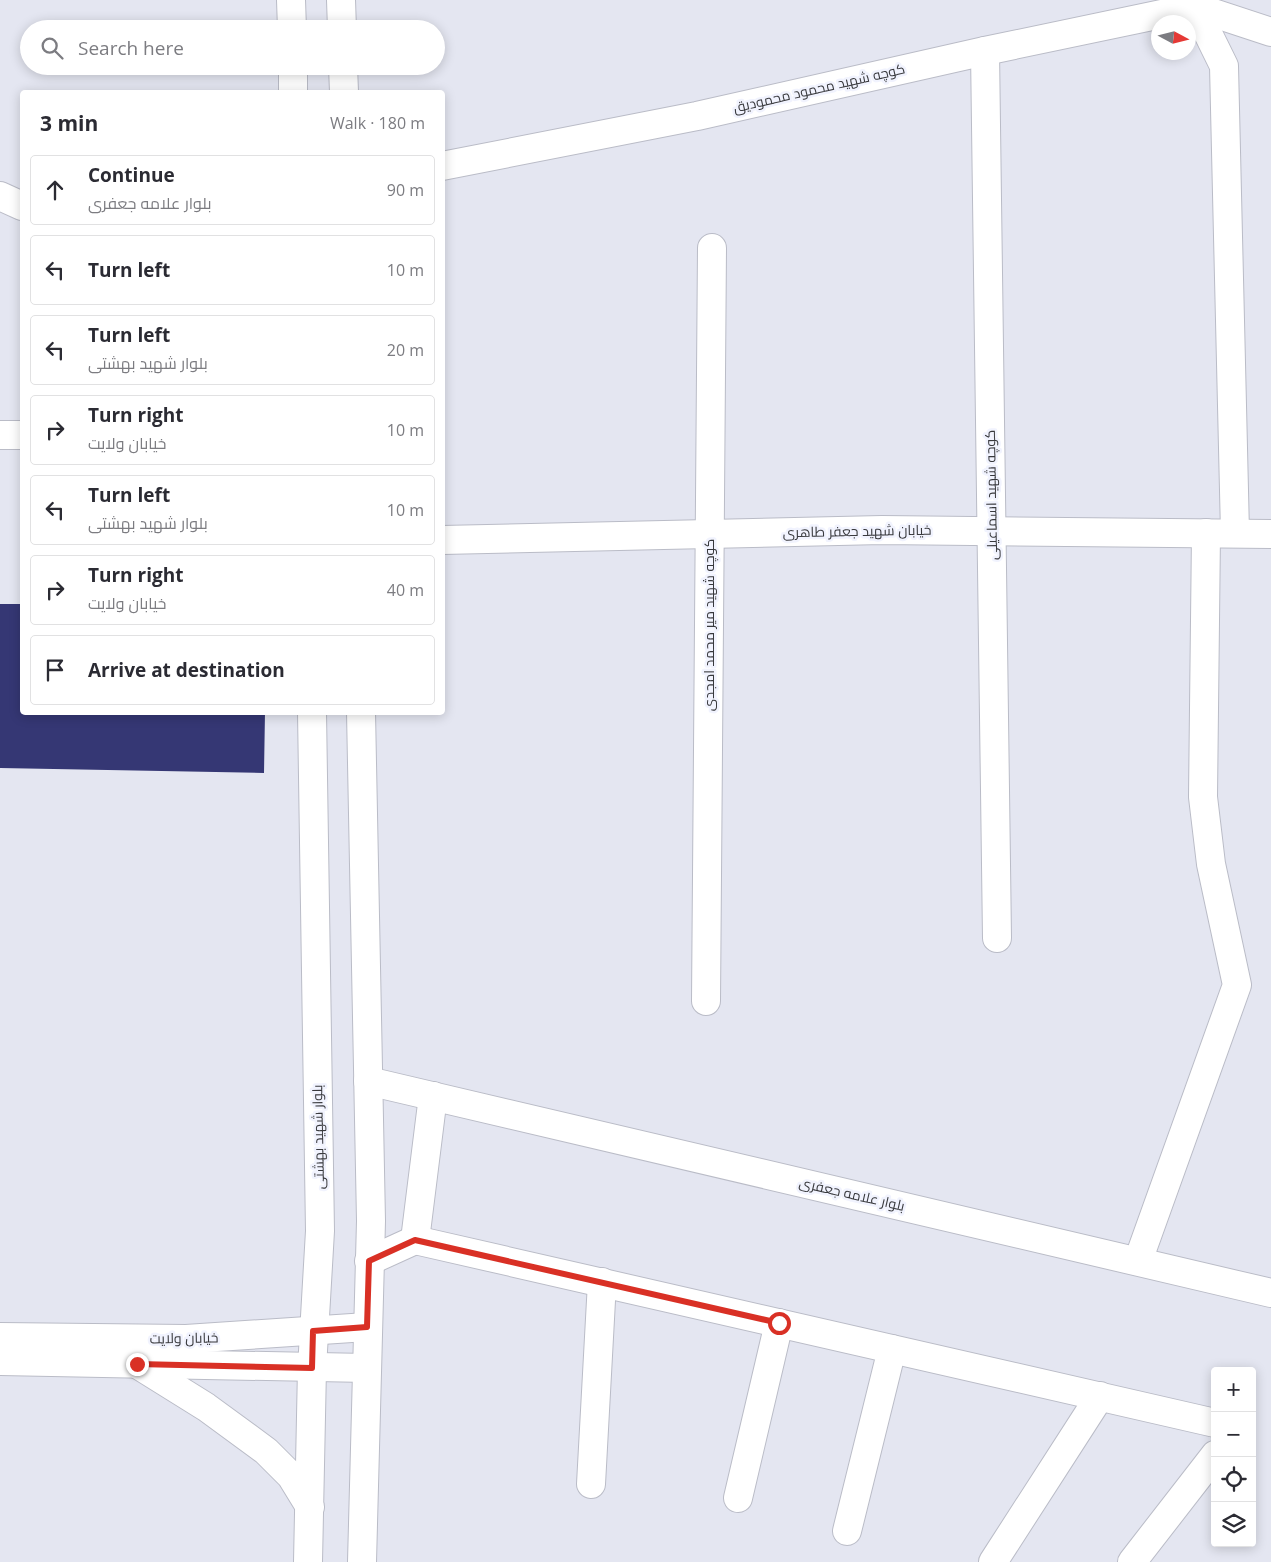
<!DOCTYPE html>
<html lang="en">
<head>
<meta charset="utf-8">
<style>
  body { margin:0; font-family:"Open Sans",Cairo,sans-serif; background:#f7f7f7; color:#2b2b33 }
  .controls { position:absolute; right:15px; bottom:15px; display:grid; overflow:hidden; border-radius:5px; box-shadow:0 2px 12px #0003 }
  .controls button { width:45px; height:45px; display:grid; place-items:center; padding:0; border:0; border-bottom:1px solid #e1e1e2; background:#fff; color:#2b2b33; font:25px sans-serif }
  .compass { position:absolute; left:1151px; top:15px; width:45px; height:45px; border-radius:50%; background:#fff; box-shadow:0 2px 12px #0003; rotate:97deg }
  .stop { position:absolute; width:15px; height:15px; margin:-11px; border:4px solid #d93025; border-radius:50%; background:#fff }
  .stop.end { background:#d93025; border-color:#fff; box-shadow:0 1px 5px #0008 }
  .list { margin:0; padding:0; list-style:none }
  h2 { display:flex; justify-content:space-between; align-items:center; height:65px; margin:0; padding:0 20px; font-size:21px }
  h2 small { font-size:16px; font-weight:400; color:#7c7c81 }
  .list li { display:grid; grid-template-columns:32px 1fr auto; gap:15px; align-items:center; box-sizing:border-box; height:70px; margin:0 10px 10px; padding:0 10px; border:1px solid #e1e1e2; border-radius:5px }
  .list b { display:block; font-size:19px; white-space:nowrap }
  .list p { margin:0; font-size:16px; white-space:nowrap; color:#7c7c81 }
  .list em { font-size:16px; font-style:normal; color:#7c7c81 }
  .icon { flex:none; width:28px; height:28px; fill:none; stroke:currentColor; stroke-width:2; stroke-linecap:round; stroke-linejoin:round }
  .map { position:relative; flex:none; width:1271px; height:1562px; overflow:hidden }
  .search { position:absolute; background:#fff; box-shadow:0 2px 12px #0003; left:20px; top:20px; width:425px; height:55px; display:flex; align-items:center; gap:12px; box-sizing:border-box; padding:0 18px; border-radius:28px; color:#7c7c81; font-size:19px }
  .panel { position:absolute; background:#fff; box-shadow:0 2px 12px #0003; left:20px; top:90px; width:425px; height:625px; border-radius:5px }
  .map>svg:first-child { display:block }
  .building { fill:#353774 }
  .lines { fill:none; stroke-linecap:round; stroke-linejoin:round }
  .minor-casing { stroke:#babcc7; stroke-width:30 }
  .secondary-casing { stroke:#babcc7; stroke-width:30 }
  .primary-casing { stroke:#babcc7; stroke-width:30 }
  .minor { stroke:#fff; stroke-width:28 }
  .secondary { stroke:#fff; stroke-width:28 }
  .primary { stroke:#fff; stroke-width:28 }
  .route { stroke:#d93025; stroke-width:6 }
  .labels { text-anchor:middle; stroke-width:5; stroke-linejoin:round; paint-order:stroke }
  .street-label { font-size:14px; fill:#38393d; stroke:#f1f3fe }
</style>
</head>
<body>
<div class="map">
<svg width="1271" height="1562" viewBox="0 0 1271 1562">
  <rect width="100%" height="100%" fill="#e4e6f1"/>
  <!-- building -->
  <polygon class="building" points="0,604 22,604 22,712 265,712 264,773 0,768"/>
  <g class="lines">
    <defs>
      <g id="minor">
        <polyline points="1192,0 1195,7 1271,32"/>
        <polyline points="985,51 997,938"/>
        <polyline points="442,166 697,116 985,51 1195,7 1224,66 1235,533"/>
        <polyline points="0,196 22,206"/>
        <polyline points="0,435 22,435"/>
        <polyline points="442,540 882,530 1271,534"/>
        <polyline points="706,1001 712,248"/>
        <polyline points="368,1081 1271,1293"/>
        <polyline points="415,1240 1215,1423"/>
        <polyline points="415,1240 433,1096"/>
        <polyline points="369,1261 415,1240"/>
        <polyline points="1138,1261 1237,985 1211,864 1203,797 1206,533"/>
        <polyline points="591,1484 602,1282"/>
        <polyline points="738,1498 779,1323"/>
        <polyline points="847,1531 892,1349"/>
        <polyline points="993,1562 1100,1396"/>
        <polyline points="1132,1562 1215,1455"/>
      </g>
      <g id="secondary">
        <polyline points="0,1337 186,1339 367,1327"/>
        <polyline points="0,1361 367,1368"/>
      </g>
      <g id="primary">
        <polyline points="291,0 292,29"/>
        <polyline points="341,0 342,29"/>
        <polyline points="293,66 293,92"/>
        <polyline points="343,66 344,92"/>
        <polyline points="361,712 371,1221 362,1562"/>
        <polyline points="137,1364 206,1407 266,1451 291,1476 310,1507"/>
        <polyline points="308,1562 312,1368 320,1231 312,712"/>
      </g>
    </defs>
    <!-- minor casing -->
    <use href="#minor" class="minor-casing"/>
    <!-- secondary casing -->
    <use href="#secondary" class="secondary-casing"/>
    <!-- primary casing -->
    <use href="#primary" class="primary-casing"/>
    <!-- minor -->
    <use href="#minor" class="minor"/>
    <!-- secondary -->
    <use href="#secondary" class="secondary"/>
    <!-- primary -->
    <use href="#primary" class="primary"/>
  </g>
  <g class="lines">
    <!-- route -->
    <polyline class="route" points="137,1364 312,1368 313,1331 367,1327 369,1261 415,1240 779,1323"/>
  </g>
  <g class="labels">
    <!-- street labels -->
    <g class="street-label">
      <text transform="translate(819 88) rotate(-13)" y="5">کوچه شهید محمود محمودیق</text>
      <text transform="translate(991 495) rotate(-91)" y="5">کوچه شهید اسماعیلی</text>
      <text transform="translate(857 531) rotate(-1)" y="5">خیابان شهید جعفر طاهری</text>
      <text transform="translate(709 625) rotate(-90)" y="5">کوچه شهید میر محمد امجدی</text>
      <text transform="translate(318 1137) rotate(-91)" y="5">بلوار شهید بهشتی</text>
      <text transform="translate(852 1194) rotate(13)" y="5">بلوار علامه جعفری</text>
      <text transform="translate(184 1338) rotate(-1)" y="5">خیابان ولایت</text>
    </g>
  </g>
</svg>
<div class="controls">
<button>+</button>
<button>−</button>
<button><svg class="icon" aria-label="locate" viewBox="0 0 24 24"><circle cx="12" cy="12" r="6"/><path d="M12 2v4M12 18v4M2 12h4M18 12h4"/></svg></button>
<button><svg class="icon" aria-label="layers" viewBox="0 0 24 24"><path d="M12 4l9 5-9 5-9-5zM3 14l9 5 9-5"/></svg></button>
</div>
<svg class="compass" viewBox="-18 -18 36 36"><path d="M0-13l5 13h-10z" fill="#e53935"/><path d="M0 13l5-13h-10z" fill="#7c7c81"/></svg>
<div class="stop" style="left:779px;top:1323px"></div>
<div class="stop end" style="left:137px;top:1364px"></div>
<div class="search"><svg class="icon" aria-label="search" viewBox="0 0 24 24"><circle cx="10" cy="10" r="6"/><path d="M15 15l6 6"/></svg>Search here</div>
<section class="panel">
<h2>3 min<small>Walk · 180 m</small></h2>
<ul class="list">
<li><svg class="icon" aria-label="ahead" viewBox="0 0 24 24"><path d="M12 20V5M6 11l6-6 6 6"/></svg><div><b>Continue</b><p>بلوار علامه جعفری</p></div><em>90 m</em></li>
<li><svg class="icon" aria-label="left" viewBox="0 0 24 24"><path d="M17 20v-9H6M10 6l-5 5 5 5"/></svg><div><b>Turn left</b></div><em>10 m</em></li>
<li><svg class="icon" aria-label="left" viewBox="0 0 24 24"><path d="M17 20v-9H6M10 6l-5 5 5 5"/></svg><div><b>Turn left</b><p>بلوار شهید بهشتی</p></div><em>20 m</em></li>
<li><svg class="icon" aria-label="right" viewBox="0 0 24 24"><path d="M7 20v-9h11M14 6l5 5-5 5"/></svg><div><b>Turn right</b><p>خیابان ولایت</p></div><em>10 m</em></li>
<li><svg class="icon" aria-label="left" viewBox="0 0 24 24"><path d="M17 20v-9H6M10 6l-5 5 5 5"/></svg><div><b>Turn left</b><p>بلوار شهید بهشتی</p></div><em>10 m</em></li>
<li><svg class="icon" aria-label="right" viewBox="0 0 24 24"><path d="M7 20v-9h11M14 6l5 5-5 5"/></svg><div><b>Turn right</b><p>خیابان ولایت</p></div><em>40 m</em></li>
<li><svg class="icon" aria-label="arrive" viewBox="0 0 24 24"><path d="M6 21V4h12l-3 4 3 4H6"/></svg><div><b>Arrive at destination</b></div></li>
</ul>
</section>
</div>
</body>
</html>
